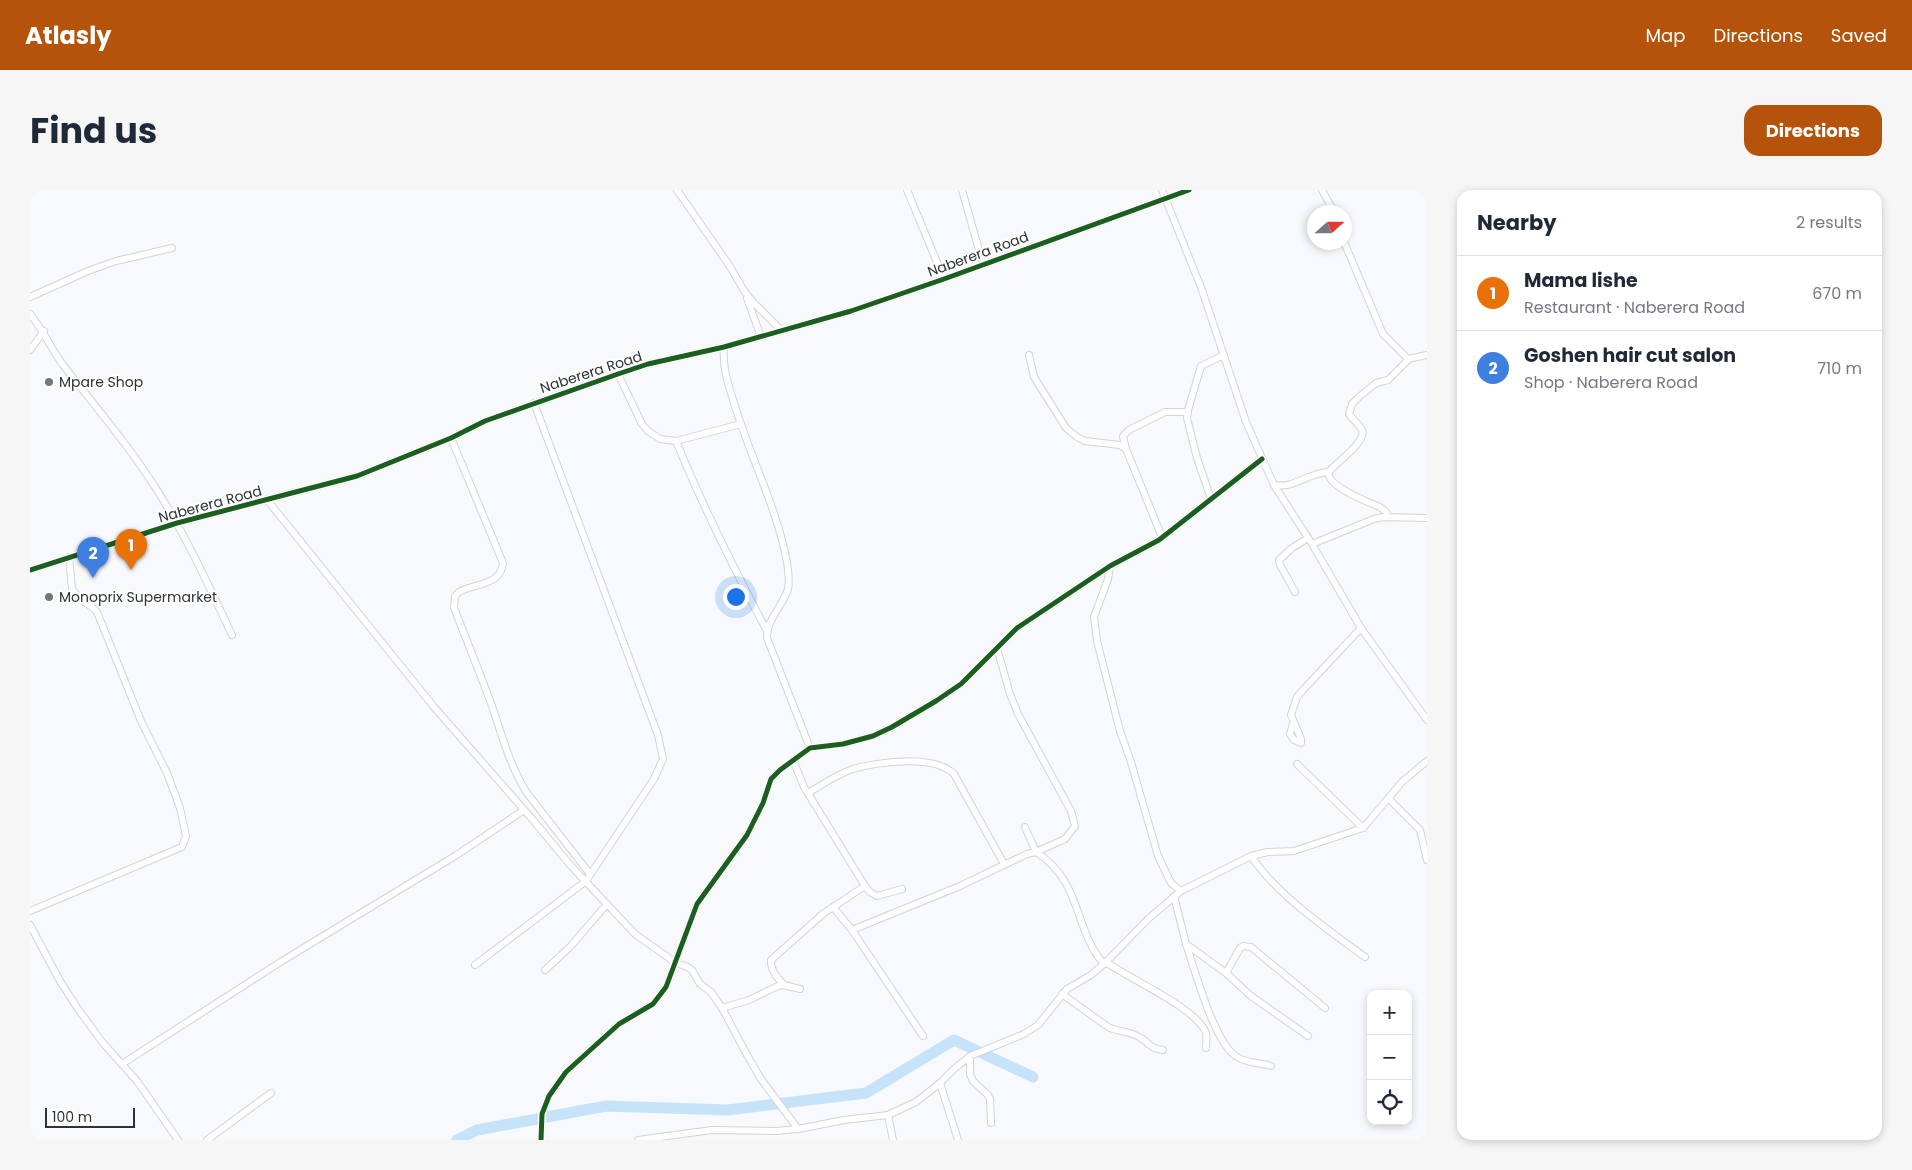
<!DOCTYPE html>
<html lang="en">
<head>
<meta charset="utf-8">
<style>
  body { margin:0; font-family:Poppins,sans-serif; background:#f6f6f7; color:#1f2937 }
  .controls { position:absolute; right:15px; bottom:15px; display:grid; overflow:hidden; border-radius:10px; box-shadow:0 2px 8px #0003 }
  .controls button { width:45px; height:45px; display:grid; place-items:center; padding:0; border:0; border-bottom:1px solid #e0e1e3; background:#fff; color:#1f2937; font:25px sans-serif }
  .compass { position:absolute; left:1277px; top:15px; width:45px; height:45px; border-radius:50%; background:#fff; box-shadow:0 2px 8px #0003; rotate:69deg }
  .scale { position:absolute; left:15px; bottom:12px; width:90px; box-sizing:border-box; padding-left:5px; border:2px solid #2f3234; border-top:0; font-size:14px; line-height:18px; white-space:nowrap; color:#2f3234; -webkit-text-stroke:4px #fff; paint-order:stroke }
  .you { position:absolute; left:705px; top:406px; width:18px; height:18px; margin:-12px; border:4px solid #fff; border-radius:50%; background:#1a73e8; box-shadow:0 0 0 8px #1a73e833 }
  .badge { display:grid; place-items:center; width:32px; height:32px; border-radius:50%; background:#b45309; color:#fff; font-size:16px; font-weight:700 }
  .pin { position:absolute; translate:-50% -41px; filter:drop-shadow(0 1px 2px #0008) }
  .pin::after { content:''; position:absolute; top:26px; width:18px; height:15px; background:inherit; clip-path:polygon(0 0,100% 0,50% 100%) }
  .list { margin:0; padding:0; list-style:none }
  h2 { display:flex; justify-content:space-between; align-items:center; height:65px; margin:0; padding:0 20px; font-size:21px }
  h2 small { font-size:16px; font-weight:400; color:#747a83 }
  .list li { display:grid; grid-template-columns:32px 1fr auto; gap:15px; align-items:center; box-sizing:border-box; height:75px; padding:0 20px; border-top:1px solid #e0e1e3 }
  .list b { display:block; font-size:19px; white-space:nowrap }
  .list p { margin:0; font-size:16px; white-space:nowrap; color:#747a83 }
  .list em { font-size:16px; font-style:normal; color:#747a83 }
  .icon { flex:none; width:28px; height:28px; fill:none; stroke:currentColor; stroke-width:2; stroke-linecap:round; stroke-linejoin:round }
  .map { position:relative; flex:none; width:1397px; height:950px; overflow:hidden; border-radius:15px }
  header { display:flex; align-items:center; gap:30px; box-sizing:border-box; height:70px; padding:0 25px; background:#b45309; color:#fff }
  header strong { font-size:24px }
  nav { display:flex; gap:28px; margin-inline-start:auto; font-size:18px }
  .intro { display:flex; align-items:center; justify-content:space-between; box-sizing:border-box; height:120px; padding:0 30px }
  h1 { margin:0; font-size:35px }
  .button { padding:12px 22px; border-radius:15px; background:#b45309; color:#fff; font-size:18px; font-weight:700 }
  main { display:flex; gap:30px; padding:0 30px }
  aside { flex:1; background:#fff; border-radius:15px; box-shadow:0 2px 8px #0003 }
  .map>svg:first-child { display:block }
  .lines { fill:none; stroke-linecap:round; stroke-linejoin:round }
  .river { stroke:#c7e3f9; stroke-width:11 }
  .minor-casing { stroke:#d2d4d6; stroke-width:8 }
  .minor { stroke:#fefeff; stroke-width:6 }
  .cycleway-casing { stroke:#fff; stroke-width:8 }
  .cycleway { stroke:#1b5e20; stroke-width:5 }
  .poi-dot { fill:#75787a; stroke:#fff; stroke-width:2 }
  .labels { text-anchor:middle; stroke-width:4; stroke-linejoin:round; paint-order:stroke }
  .street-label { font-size:14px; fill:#2f3234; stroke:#fff }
  .poi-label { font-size:14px; fill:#2f3234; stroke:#fff; text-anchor:start }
</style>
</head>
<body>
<header>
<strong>Atlasly</strong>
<nav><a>Map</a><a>Directions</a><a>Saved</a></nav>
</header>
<div class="intro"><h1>Find us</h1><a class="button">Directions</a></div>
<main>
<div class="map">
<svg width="1397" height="950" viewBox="0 0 1397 950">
  <rect width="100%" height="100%" fill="#f7f9fc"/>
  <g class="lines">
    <!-- river -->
    <g class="river">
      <polyline points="517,927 576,916 698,920 836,903 924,850 1003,887"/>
      <polyline points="427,950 447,940 507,929"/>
    </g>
    <defs>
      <g id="minor">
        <polyline points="647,0 699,75 715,102 723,112 752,141"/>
        <polyline points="877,0 914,89"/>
        <polyline points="932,0 953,74"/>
        <polyline points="1132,0 1172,100 1216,232 1244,295 1282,354 1331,438 1397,530"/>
        <polyline points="1292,0 1304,22"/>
        <polyline points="1314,52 1353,144 1378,169 1397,165"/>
        <polyline points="0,107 58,81 86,71 142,58"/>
        <polyline points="717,108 731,147"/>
        <path d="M0,124c13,16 21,34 33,51 32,41 66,81 94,125 29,46 52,96 75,145"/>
        <path d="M694,157c-2,21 5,40 11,59 16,53 42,102 52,156 1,9 3,19 1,27 -5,17 -22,31 -21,49l43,110"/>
        <polyline points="0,160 14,141"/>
        <polyline points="999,165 1004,187 1036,238 1047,247 1055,251 1090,255 1096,259 1132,347"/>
        <polyline points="588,184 612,234 618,241 630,249 646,251 711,234"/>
        <path d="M421,248l52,125c-2,23 -29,20 -44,29l-4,4 -1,12c13,33 26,65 38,98 10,30 18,60 35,87l63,81"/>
        <path d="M646,251c27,66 58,128 91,190"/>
        <polyline points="1096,259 1093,246 1099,240 1135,222 1158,222"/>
        <path d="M1244,295c21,4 35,-13 55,-13"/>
        <polyline points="1181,309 1167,268 1157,228 1158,220 1171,176 1194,165"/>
        <polyline points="238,311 404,517 503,630 541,676 605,744 646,773 658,777 662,780 670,794 681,802 692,818 717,865 731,889 768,939"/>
        <path d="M1358,327l-2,-5 -6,-5c-12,-5 -50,-19 -52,-34 6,-10 39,-30 34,-43 -3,-6 -9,-10 -13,-16l3,-10 7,-7 17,-14 12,-3 21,-21"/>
        <polyline points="1282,354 1344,329 1353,327 1397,328"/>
        <polyline points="1080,376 1078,389 1064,427 1067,451 1090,541 1101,572 1128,666 1141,693 1151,701"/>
        <polyline points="0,380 147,333 327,286 421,248 455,231 588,184 618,174 694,157 821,121 914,89 1159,0"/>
        <polyline points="1265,402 1250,375 1249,370 1262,358 1278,348"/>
        <polyline points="967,458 980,504 988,524 1041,621 1045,636 1035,649 1006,662 995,637"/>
        <polyline points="1263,534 1260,544 1264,550 1271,553 1271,549 1261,525 1267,507 1273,500 1331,438"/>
        <polyline points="763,570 774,597 835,696 840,702 847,706 872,699"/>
        <polyline points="1267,574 1333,638"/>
        <path d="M778,603c14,-8 29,-19 45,-24 25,-7 81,-15 101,5l50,90"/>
        <polyline points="1359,609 1390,640 1397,670"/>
        <path d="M1221,666c25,38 77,74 114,101"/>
        <polyline points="1144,706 1156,754 1196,783 1221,806 1278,846"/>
        <polyline points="803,717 822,740 893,846"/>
        <polyline points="0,721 152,657 156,646 150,618 137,583 111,531 67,422 62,417 51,410 42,399 39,367"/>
        <polyline points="0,735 30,791 48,819 73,853 107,891 148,950"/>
        <path d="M822,740l108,-44 67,-32 9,-2c47,30 37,77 68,112"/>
        <path d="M1156,754c9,26 28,99 51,113 9,6 24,6 34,9"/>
        <path d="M1076,772c23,17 91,46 100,71 1,5 0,10 0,15"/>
        <polyline points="445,775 556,691 624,589 633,569 628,545 504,213"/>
        <polyline points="515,780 540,757 577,714"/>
        <polyline points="1196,783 1210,758 1213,756 1221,757 1295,818"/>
        <path d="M754,795c-6,-6 -14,-15 -13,-25l53,-47 41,-27"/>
        <path d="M1032,804l46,33c10,5 22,4 31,10 12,6 7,10 24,13"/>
        <polyline points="692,818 719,810 748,796 754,795 770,799"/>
        <polyline points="940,866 940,884 943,891 958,905 960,909 961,933"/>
        <polyline points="92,874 252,771 425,666 494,620"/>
        <polyline points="910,893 928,950"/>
        <polyline points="858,925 863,950"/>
        <polyline points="177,950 241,903"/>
        <polyline points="511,950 512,924 519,906 536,882 589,834 623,814 636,797 667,714 717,645 733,613 741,589 750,580 780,558 813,554 843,546 862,537 906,511 931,494 987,438 1080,376 1129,350 1232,269"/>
        <polyline points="608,950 682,940 746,941 768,939 814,930 858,925 886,912 910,893 924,879 940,866 994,844 1008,835 1037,799 1061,785 1076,772 1118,729 1151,701 1221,666 1238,662 1264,661 1333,638 1372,592 1397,571"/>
      </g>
    </defs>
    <!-- minor casing -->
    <use href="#minor" class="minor-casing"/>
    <!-- minor -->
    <use href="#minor" class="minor"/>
    <defs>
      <g id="cycleway">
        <polyline points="0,380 147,333 327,286 421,248 455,231 588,184 618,174 694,157 821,121 914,89 1159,0"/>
        <polyline points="511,950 512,924 519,906 536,882 589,834 623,814 636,797 667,714 717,645 733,613 741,589 750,580 780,558 813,554 843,546 862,537 906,511 931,494 987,438 1080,376 1129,350 1232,269"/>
      </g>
    </defs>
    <!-- cycleway casing -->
    <use href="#cycleway" class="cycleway-casing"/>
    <!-- cycleway -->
    <use href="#cycleway" class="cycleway"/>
  </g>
  <!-- markers -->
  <g class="poi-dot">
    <circle cx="19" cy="192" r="5"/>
    <circle cx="19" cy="407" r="5"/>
  </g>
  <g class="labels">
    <!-- street labels -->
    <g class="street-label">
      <text transform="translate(948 64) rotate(-20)" y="5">Naberera Road</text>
      <text transform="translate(561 182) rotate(-18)" y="5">Naberera Road</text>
      <text transform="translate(180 314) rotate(-15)" y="5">Naberera Road</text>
    </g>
    <!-- poi labels -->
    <g class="poi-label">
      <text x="29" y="197">Mpare Shop</text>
      <text x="29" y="412">Monoprix Supermarket</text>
    </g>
  </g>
</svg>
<div class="controls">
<button>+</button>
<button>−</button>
<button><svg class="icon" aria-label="locate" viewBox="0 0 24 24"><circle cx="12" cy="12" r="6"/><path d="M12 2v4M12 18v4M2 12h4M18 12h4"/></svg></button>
</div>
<svg class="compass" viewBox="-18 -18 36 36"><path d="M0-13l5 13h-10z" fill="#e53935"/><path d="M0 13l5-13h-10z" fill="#747a83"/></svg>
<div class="scale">100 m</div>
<div class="you"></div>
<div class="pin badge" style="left:101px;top:380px;background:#e8710a">1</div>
<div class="pin badge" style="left:63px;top:388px;background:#3f7fe0">2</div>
</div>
<aside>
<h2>Nearby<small>2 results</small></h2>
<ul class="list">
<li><span class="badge" style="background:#e8710a">1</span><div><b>Mama lishe</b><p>Restaurant · Naberera Road</p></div><em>670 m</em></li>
<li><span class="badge" style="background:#3f7fe0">2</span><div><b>Goshen hair cut salon</b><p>Shop · Naberera Road</p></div><em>710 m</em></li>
</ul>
</aside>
</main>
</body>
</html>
